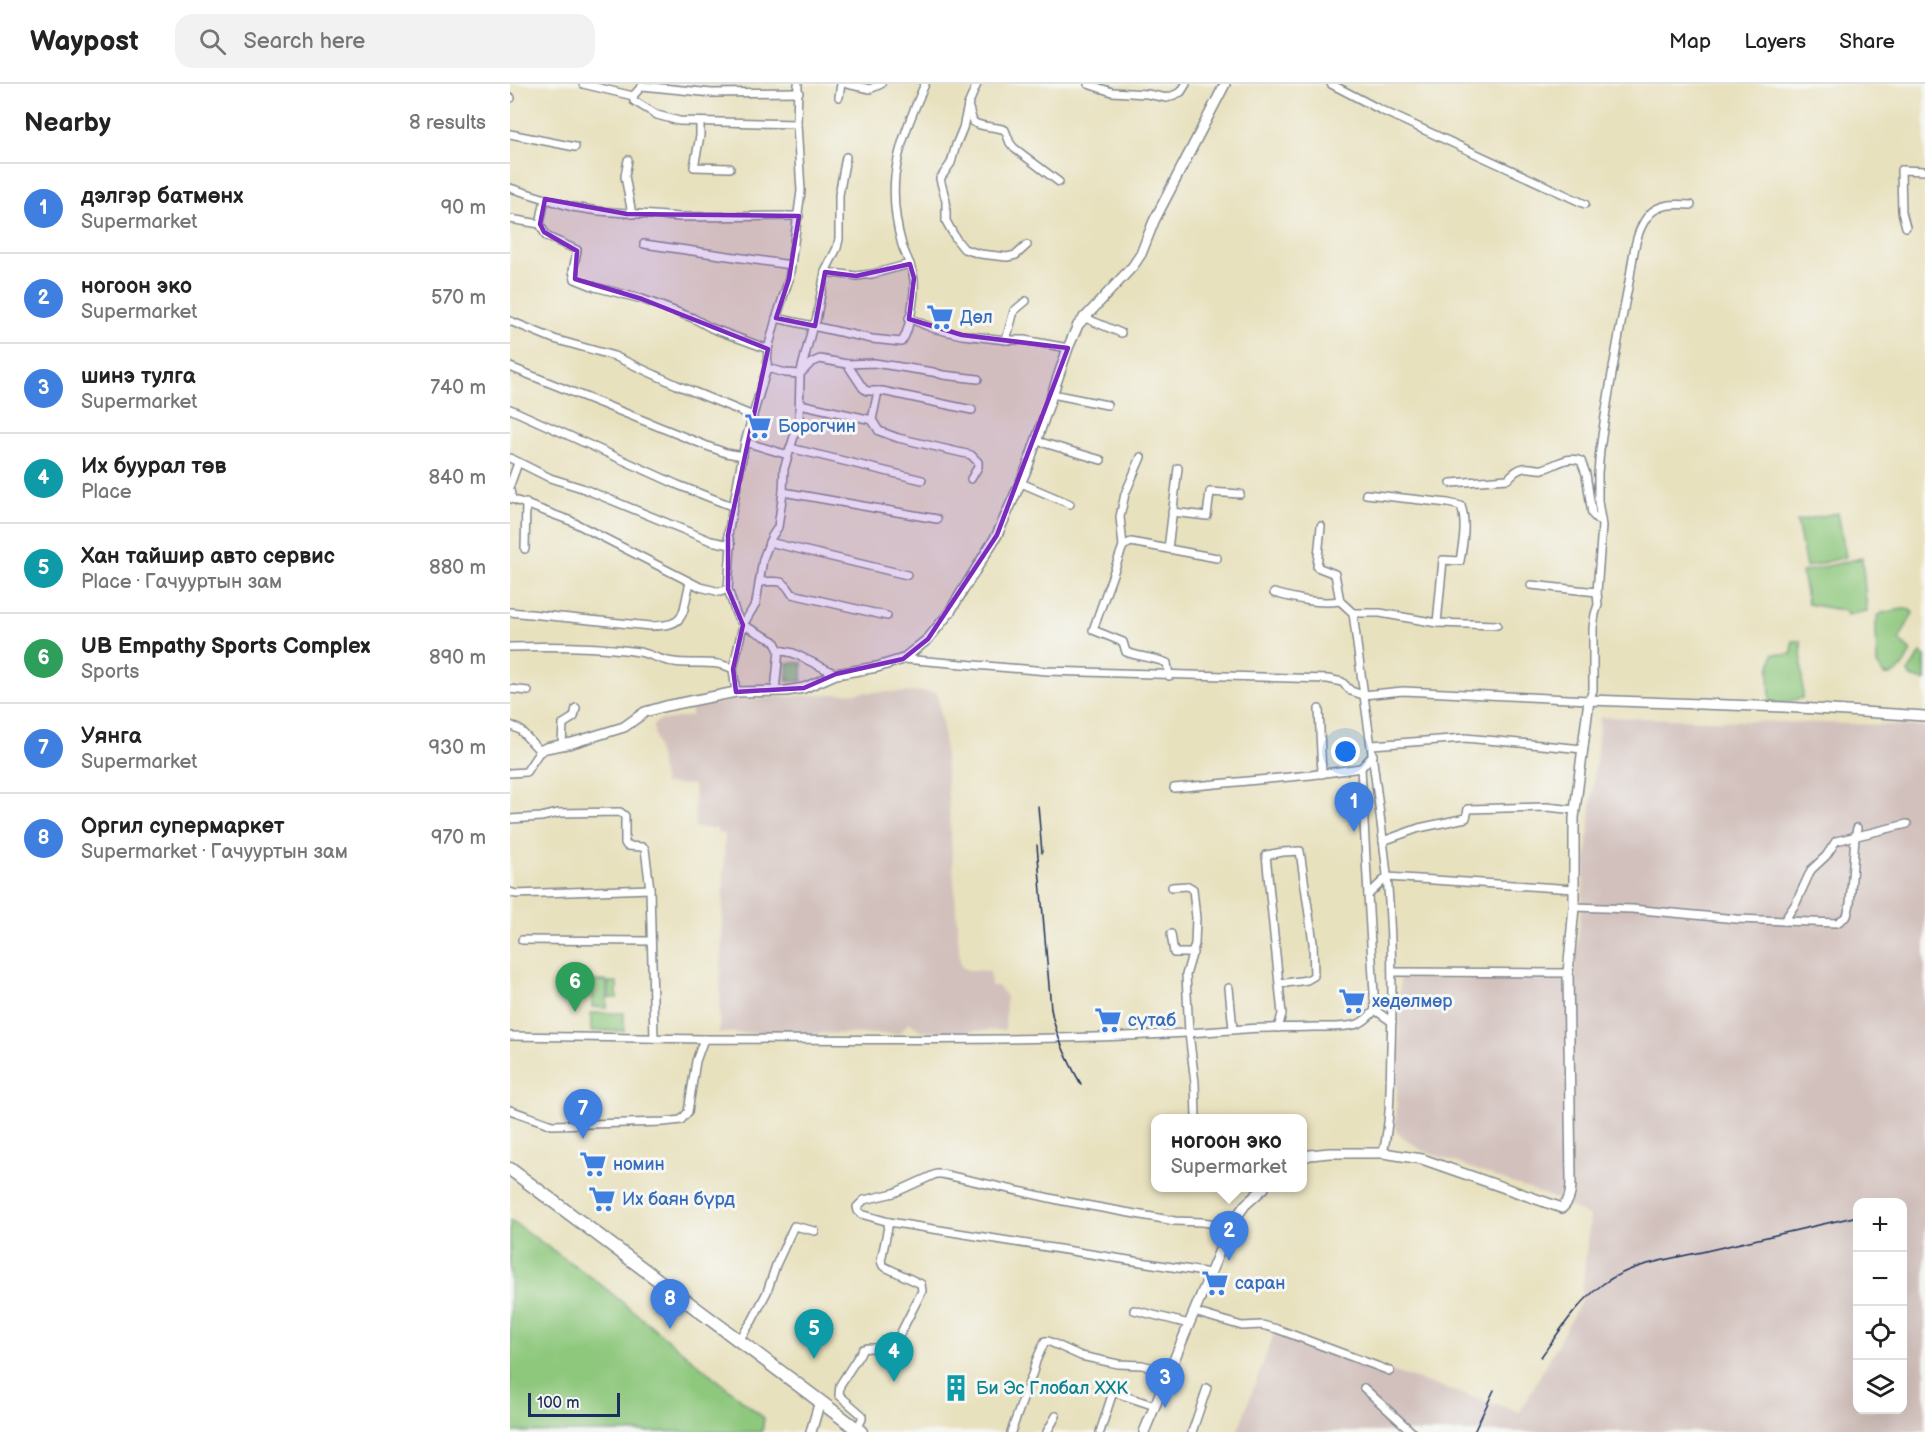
<!DOCTYPE html>
<html lang="en">
<head>
<meta charset="utf-8">
<style>
  body { margin:0; font-family:"Balsamiq Sans",sans-serif; background:#f2f2f2; color:#222 }
  .controls { position:absolute; right:18px; bottom:18px; display:grid; overflow:hidden; border-radius:12px; box-shadow:0 6px 24px #0002 }
  .controls button { width:54px; height:54px; display:grid; place-items:center; padding:0; border:0; border-bottom:2px solid #e0e0e0; background:#fff; color:#222; font:30px sans-serif }
  .scale { position:absolute; left:18px; bottom:15px; width:92px; box-sizing:border-box; padding-left:6px; border:3px solid #1b2f5e; border-top:0; font-size:16px; line-height:21px; white-space:nowrap; color:#1b2f5e; -webkit-text-stroke:4px #f6f6f2; paint-order:stroke }
  .you { position:absolute; left:836px; top:668px; width:21px; height:21px; margin:-15px; border:4px solid #fff; border-radius:50%; background:#1a73e8; box-shadow:0 0 0 9px #1a73e833 }
  .badge { display:grid; place-items:center; width:39px; height:39px; border-radius:50%; background:#db2777; color:#fff; font-size:20px; font-weight:700 }
  .pin { position:absolute; translate:-50% -50px; filter:drop-shadow(0 2px 3px #0008) }
  .pin::after { content:''; position:absolute; top:32px; width:21px; height:18px; background:inherit; clip-path:polygon(0 0,100% 0,50% 100%) }
  .popup { position:absolute; left:641px; top:1030px; width:156px; height:78px; box-sizing:border-box; display:grid; place-content:center; border-radius:12px; background:#fff; filter:drop-shadow(0 2px 4px #0005); font-size:20px; white-space:nowrap; color:#767676 }
  .popup b { font-size:22px; color:#222 }
  .popup::after { content:''; position:absolute; left:50%; top:100%; margin-left:-12px; border:12px solid transparent; border-top-color:#fff }
  .list { margin:0; padding:0; list-style:none }
  h2 { display:flex; justify-content:space-between; align-items:center; height:78px; margin:0; padding:0 24px; font-size:26px }
  h2 small { font-size:20px; font-weight:400; color:#767676 }
  .list li { display:grid; grid-template-columns:39px 1fr auto; gap:18px; align-items:center; box-sizing:border-box; height:90px; padding:0 24px; border-top:2px solid #e0e0e0 }
  .list b { display:block; font-size:22px; white-space:nowrap }
  .list p { margin:0; font-size:20px; white-space:nowrap; color:#767676 }
  .list em { font-size:20px; font-style:normal; color:#767676 }
  .icon { flex:none; width:33px; height:33px; fill:none; stroke:currentColor; stroke-width:2; stroke-linecap:round; stroke-linejoin:round }
  .map { position:relative; flex:none; width:1415px; height:1348px; overflow:hidden }
  header { display:flex; align-items:center; gap:36px; box-sizing:border-box; height:84px; padding:0 30px; background:#fff; border-bottom:2px solid #e0e0e0 }
  header strong { font-size:28px }
  nav { display:flex; gap:33px; margin-inline-start:auto; font-size:21px }
  .search { width:420px; height:54px; background:#f2f2f2; display:flex; align-items:center; gap:15px; box-sizing:border-box; padding:0 21px; border-radius:18px; color:#767676; font-size:22px }
  main { display:flex }
  aside { flex:1; background:#fff }
  .map>svg:first-child { display:block }
  .industrial { fill:#d1c0bc; fill-rule:evenodd }
  .green { fill:#8ec87d; stroke:#547c6e; stroke-width:1.5 }
  .lines { fill:none; stroke-linecap:round; stroke-linejoin:round }
  .street-casing { stroke:#82888e; stroke-width:10 }
  .secondary-casing { stroke:#82888e; stroke-width:12 }
  .highway-casing { stroke:#82888e; stroke-width:15 }
  .street { stroke:#fff; stroke-width:7 }
  .secondary { stroke:#fff; stroke-width:9 }
  .highway { stroke:#fff; stroke-width:12 }
  .rail { stroke:#1b2f5e; stroke-width:1.5 }
  .marked { fill:#7b2cbf; fill-opacity:0.2; stroke:#7b2cbf; stroke-width:4.5; stroke-linejoin:round }
  .labels { text-anchor:middle; stroke-width:6; stroke-linejoin:round; paint-order:stroke }
  .shop-label { font-size:18px; fill:#366cbe; stroke:#f6f6f2; text-anchor:start }
  .culture-label { font-size:18px; fill:#0d838f; stroke:#f6f6f2; text-anchor:start }
</style>
</head>
<body>
<header>
<strong>Waypost</strong>
<div class="search"><svg class="icon" aria-label="search" viewBox="0 0 24 24"><circle cx="10" cy="10" r="6"/><path d="M15 15l6 6"/></svg>Search here</div>
<nav><a>Map</a><a>Layers</a><a>Share</a></nav>
</header>
<main>
<aside>
<h2>Nearby<small>8 results</small></h2>
<ul class="list">
<li><span class="badge" style="background:#3f7fe0">1</span><div><b>дэлгэр батмөнх</b><p>Supermarket</p></div><em>90 m</em></li>
<li><span class="badge" style="background:#3f7fe0">2</span><div><b>ногоон эко</b><p>Supermarket</p></div><em>570 m</em></li>
<li><span class="badge" style="background:#3f7fe0">3</span><div><b>шинэ тулга</b><p>Supermarket</p></div><em>740 m</em></li>
<li><span class="badge" style="background:#0f9aa8">4</span><div><b>Их буурал төв</b><p>Place</p></div><em>840 m</em></li>
<li><span class="badge" style="background:#0f9aa8">5</span><div><b>Хан тайшир авто сервис</b><p>Place · Гачууртын зам</p></div><em>880 m</em></li>
<li><span class="badge" style="background:#2e9e5b">6</span><div><b>UB Empathy Sports Complex</b><p>Sports</p></div><em>890 m</em></li>
<li><span class="badge" style="background:#3f7fe0">7</span><div><b>Уянга</b><p>Supermarket</p></div><em>930 m</em></li>
<li><span class="badge" style="background:#3f7fe0">8</span><div><b>Оргил супермаркет</b><p>Supermarket · Гачууртын зам</p></div><em>970 m</em></li>
</ul>
</aside>
<div class="map">
<svg width="1415" height="1348" viewBox="0 0 1415 1348">
  <rect width="100%" height="100%" fill="#f6f6f2"/>
  <filter id="ink" filterUnits="userSpaceOnUse"><feTurbulence type="fractalNoise" baseFrequency=".0167" numOctaves="2"/><feDisplacementMap in="SourceGraphic" scale="12" xChannelSelector="R" yChannelSelector="G"/><feConvolveMatrix kernelMatrix="1 2 1 2 8 2 1 2 1" color-interpolation-filters="sRGB"/></filter>
  <filter id="wash" filterUnits="userSpaceOnUse"><feTurbulence type="fractalNoise" baseFrequency=".008" numOctaves="4" result="noise"/><feDisplacementMap in="SourceGraphic" scale="24" xChannelSelector="R" yChannelSelector="G"/><feGaussianBlur stdDeviation="1.35" result="paint"/><feColorMatrix in="noise" values="0 0 0 0 0 0 0 0 0 0 0 0 0 0 0 0 0 1.4 0 .05"/><feComposite in="paint" operator="in"/></filter>
  <g filter="url(#wash)">
    <rect width="100%" height="100%" fill="#e8e1be"/>
    <!-- industrial -->
    <g class="industrial">
      <polygon points="363,608 427,608 433,643 450,878 451,882 457,886 480,887 481,902 488,902 496,913 495,946 412,948 399,938 389,950 209,949 215,750 208,748 207,744 185,744 184,701 154,700 143,642 148,637 181,632 181,625 226,615"/>
      <path d="M1090,633l325,9v706h-688l37,-98 246,78 61,-111 9,-84 -34,-18 -135,-49 -25,-18 4,-154 174,2zM1348,1118h44v208h-44z"/>
    </g>
    <!-- green -->
    <g class="green">
      <polygon points="1328,429 1336,473 1296,483 1287,437"/>
      <polygon points="1352,474 1357,527 1337,531 1336,527 1298,520 1292,488"/>
      <path d="M1393,525h6l4,4 -14,27 12,11c-7,12 -11,26 -27,24l-7,-11 -1,-40 2,-8 4,-3z"/>
      <polygon points="1282,557 1291,557 1293,614 1266,620 1260,617 1259,587 1263,570 1282,570"/>
      <polygon points="1411,569 1415,572 1415,597 1401,593 1398,588"/>
      <rect x="277" y="579" width="15" height="18"/>
      <polygon points="83,897 97,897 97,924 82,923"/>
      <rect x="99" y="898" width="8" height="16"/>
      <rect x="81" y="929" width="33" height="18"/>
      <polygon points="0,1136 85,1196 254,1334 252,1348 0,1348"/>
    </g>
  </g>
  <g filter="url(#ink)">
    <g class="lines">
      <defs>
        <g id="street">
          <polyline points="73,0 123,12 124,17 147,31 169,37 287,40"/>
          <polyline points="337,0 360,5 371,0"/>
          <path d="M467,0l-9,21 5,17c10,6 21,4 32,8l5,13 4,5 45,34"/>
          <polyline points="578,0 602,8 637,10 657,14 671,8 676,0"/>
          <polyline points="821,0 871,26 1075,120"/>
          <polyline points="123,12 132,2 202,9 289,8"/>
          <polyline points="329,13 331,0"/>
          <polyline points="0,14 1,14"/>
          <polyline points="458,21 453,44 446,61 441,79 430,95 436,117 436,137 446,155 454,165 470,170 497,173 506,171 517,161"/>
          <polyline points="190,39 190,52 184,83 220,84"/>
          <polyline points="0,50 65,63"/>
          <polyline points="118,76 115,92 122,130"/>
          <polyline points="0,104 62,123 89,127 170,133 289,132"/>
          <polyline points="0,135 30,140 36,152 40,154 67,166 63,187 65,195 85,203 132,215 183,234 201,244 258,265"/>
          <polyline points="30,140 35,115"/>
          <polyline points="1396,143 1392,128 1391,86 1415,87"/>
          <polyline points="134,160 281,181"/>
          <polyline points="315,188 346,192 362,190 400,180"/>
          <polyline points="573,233 611,249"/>
          <path d="M266,234l96,21 29,3c9,-9 14,-49 13,-62 -1,-12 -8,-23 -12,-35 -6,-21 -9,-47 -7,-69 4,-32 17,-62 30,-92"/>
          <polyline points="399,234 422,244 452,251 496,256 514,256 558,264"/>
          <polyline points="0,237 44,255 104,272 167,301 243,332"/>
          <polyline points="496,256 504,227 516,217"/>
          <polyline points="337,280 353,304 357,307 372,307 462,326"/>
          <polyline points="0,283 197,362 216,369 233,372"/>
          <polyline points="257,284 276,289 290,290 301,279 310,275 337,280 364,279 423,288 433,291 468,295"/>
          <polyline points="542,310 597,321"/>
          <polyline points="290,320 362,336 369,347 388,354 461,371 468,378 468,383 461,395"/>
          <polyline points="0,325 168,401 219,421 223,420"/>
          <polyline points="362,336 368,307"/>
          <polyline points="527,357 591,376"/>
          <polyline points="235,358 278,371"/>
          <polyline points="280,364 412,396"/>
          <polyline points="0,374 40,394 72,404 201,457 221,461"/>
          <polyline points="511,399 560,420"/>
          <path d="M941,399l57,-4c4,-5 10,-10 16,-11 7,-1 13,2 19,1 14,-4 24,-14 38,-8l5,13 6,40 6,6h3"/>
          <polyline points="0,401 8,379"/>
          <polyline points="0,406 2,415 61,437 190,503 210,508 218,505"/>
          <polyline points="273,408 427,435"/>
          <path d="M856,410l82,9 13,3c6,17 2,37 -1,55l-17,-1 -6,63"/>
          <polyline points="662,428 697,432 700,408 730,410"/>
          <path d="M811,442l-4,41 18,7 5,27 13,12c11,88 25,175 34,262 5,58 6,116 4,174 -1,35 0,70 -8,104"/>
          <polyline points="259,458 397,491"/>
          <polyline points="613,462 610,433 615,410 631,373"/>
          <polyline points="15,465 16,419"/>
          <polyline points="658,465 668,384"/>
          <path d="M250,498c19,0 22,-5 32,12l95,22"/>
          <polyline points="1021,501 1087,508"/>
          <path d="M764,509c22,6 43,11 66,8"/>
          <path d="M0,528l140,14c39,0 31,-12 40,-43"/>
          <polyline points="843,529 870,529 927,539 987,541"/>
          <path d="M0,563c43,-1 86,-1 129,5 12,2 22,9 35,10 20,3 40,-3 59,7l3,23"/>
          <polyline points="269,566 283,569 326,590"/>
          <path d="M393,575l144,12 281,8 14,3 9,9 12,4 40,-4 186,9 4,-10v-62l2,-14 3,-9 -1,-13 5,-66 -4,-25v-28l2,-23c8,-56 18,-112 29,-168 4,-21 5,-49 19,-66 10,-13 28,-12 43,-11"/>
          <polyline points="223,585 233,541 246,519 253,475 261,454 268,443 273,408 274,385 289,336 290,291 303,241 306,237 315,188 327,164 329,155 329,111 336,73"/>
          <path d="M659,592l-2,-13c-14,-6 -28,-6 -41,-11l-3,-10 -30,-12 30,-84 8,-4 86,16"/>
          <polyline points="0,605 18,607"/>
          <polyline points="265,607 269,566 264,557 233,541 226,530 218,505 221,461 218,451 235,358 257,284 258,265 266,235 279,195 281,181 291,107 287,40 288,0"/>
          <polyline points="809,625 812,690"/>
          <polyline points="0,641 10,646 30,667 16,688 0,689"/>
          <polyline points="52,661 53,640 64,633 66,624"/>
          <polyline points="862,661 955,654 1073,665"/>
          <polyline points="851,684 858,811"/>
          <polyline points="664,704 801,691 851,684 863,671"/>
          <polyline points="0,735 31,733 49,729 110,728 115,732 115,759 117,762 132,763 135,765 140,805 144,954"/>
          <polyline points="873,757 909,744 956,734 958,725 1037,723 1065,726"/>
          <polyline points="662,803 678,802 683,805 686,834 685,860 676,891 679,949 685,999 686,1034"/>
          <polyline points="0,808 6,810 140,805"/>
          <polyline points="1064,823 1122,825 1226,835 1327,839 1337,832 1340,820 1345,753 1347,744"/>
          <polyline points="1274,837 1286,819 1301,786 1316,772 1326,757 1397,740"/>
          <polyline points="661,850 664,869 683,869"/>
          <polyline points="12,856 140,857"/>
          <polyline points="882,888 1058,889"/>
          <polyline points="719,904 723,945"/>
          <polyline points="865,926 882,938"/>
          <polyline points="768,944 772,930 756,771 773,768 790,767 803,859 804,892 797,896 769,900"/>
          <polyline points="0,952 194,955"/>
          <path d="M0,1026l42,15 112,-3 17,-2 7,-8 8,-51 8,-22c176,0 352,4 527,-9 27,-3 54,-2 82,-3 14,0 31,1 45,-3 7,-3 12,-8 17,-14l-7,-115 19,-18 187,12"/>
          <polyline points="700,1189 379,1138 351,1130 348,1127 347,1123 354,1116 384,1109 426,1090 432,1090 553,1117 665,1137 692,1138 720,1142"/>
          <polyline points="624,1226 679,1240"/>
          <polyline points="684,1228 732,1242 752,1241 767,1245 880,1287"/>
          <polyline points="229,1256 242,1237 257,1208 266,1181 284,1142 305,1147"/>
          <polyline points="854,1304 902,1348"/>
          <path d="M347,1345l5,-10v-4l-23,-20 1,-10 23,-36c10,-3 21,2 31,-3l28,-55 -1,-7 -38,-18 -2,-5 8,-39"/>
          <polyline points="501,1348 523,1288 526,1277 535,1257 538,1257 571,1272 608,1280 632,1281 659,1288"/>
          <polyline points="537,1348 546,1332"/>
          <polyline points="590,1348 603,1308 645,1322"/>
          <polyline points="682,1348 697,1304"/>
        </g>
        <g id="secondary">
          <polyline points="30,667 36,664 62,659 114,643 135,628 156,622 226,608 276,607 294,604 326,590 367,583 393,575 418,555 439,529 487,451 517,384 558,264 568,241 623,182 631,170 644,137 715,0"/>
          <path d="M792,1074l8,-3 19,-2h54l39,6 140,49c9,-8 9,-19 9,-29l-3,-206 6,-66v-89l15,-118 195,7 141,9"/>
          <polyline points="301,1348 310,1317"/>
          <polyline points="634,1348 720,1142 735,1121 754,1104"/>
        </g>
        <polyline id="highway" points="0,1085 351,1348"/>
      </defs>
      <!-- street casing -->
      <use href="#street" class="street-casing"/>
      <!-- secondary casing -->
      <use href="#secondary" class="secondary-casing"/>
      <!-- highway casing -->
      <use href="#highway" class="highway-casing"/>
      <!-- street -->
      <use href="#street" class="street"/>
      <!-- secondary -->
      <use href="#secondary" class="secondary"/>
      <!-- highway -->
      <use href="#highway" class="highway"/>
      <!-- rail -->
      <g class="rail">
        <polyline points="528,722 532,769"/>
        <path d="M527,761l14,164c5,28 16,51 30,75"/>
        <path d="M1031,1273c18,-25 36,-54 62,-73 29,-21 69,-25 103,-33 51,-12 101,-23 152,-35"/>
        <polyline points="964,1348 984,1306"/>
      </g>
    </g>
  </g>
  <!-- marked area -->
  <path class="marked" d="M35,115l82,15 172,2 -10,63 -13,39 39,8 10,-54 31,4 54,-12 4,14 -5,41 53,16 106,13 -71,187 -69,104 -25,20 -67,15 -32,14 -68,4 -3,-23 10,-44 -15,-36v-54l40,-186 -126,-50 -67,-20 2,-28 -33,-19 -4,-8z"/>
  <!-- icons -->
  <defs>
    <symbol id="supermarket-bare" viewBox="-9 -9 18 18"><path d="M-6-5.5h2.5l.6 2H6L4.5 2H-2.5L-4.4-4H-6ZM-1.5 3.2a1.3 1.3 0 1 0 .1 0ZM3 3.2a1.3 1.3 0 1 0 .1 0Z" fill="#3f7fe0" stroke="#f6f6f2" stroke-width="2.5" paint-order="stroke"/></symbol>
    <symbol id="building-bare" viewBox="-9 -9 18 18"><path d="M-4-6H4V6H1V3H-1V6H-4ZM-2.5-4.3h1.7v1.8h-1.7ZM.8-4.3h1.7v1.8H.8ZM-2.5-1h1.7V.8h-1.7ZM.8-1h1.7V.8H.8Z" fill="#0f9aa8" stroke="#f6f6f2" stroke-width="2.5" paint-order="stroke"/></symbol>
  </defs>
  <g fill-rule="evenodd">
    <use href="#supermarket-bare" x="411" y="214" width="38" height="38"/>
    <use href="#supermarket-bare" x="229" y="323" width="38" height="38"/>
    <use href="#supermarket-bare" x="823" y="898" width="38" height="38"/>
    <use href="#supermarket-bare" x="579" y="917" width="38" height="38"/>
    <use href="#supermarket-bare" x="64" y="1061" width="38" height="38"/>
    <use href="#supermarket-bare" x="73" y="1096" width="38" height="38"/>
    <use href="#supermarket-bare" x="686" y="1180" width="38" height="38"/>
    <use href="#building-bare" x="427" y="1285" width="38" height="38"/>
  </g>
  <g class="labels">
    <!-- shop labels -->
    <g class="shop-label">
      <text x="450" y="239">Дөл</text>
      <text x="268" y="348">Борогчин</text>
      <text x="862" y="923">хөдөлмөр</text>
      <text x="618" y="942">сүтаб</text>
      <text x="103" y="1086">номин</text>
      <text x="112" y="1121">Их баян бүрд</text>
      <text x="725" y="1205">саран</text>
    </g>
    <!-- culture labels -->
    <g class="culture-label">
      <text x="466" y="1310">Би Эс Глобал ХХК</text>
    </g>
  </g>
</svg>
<div class="controls">
<button>+</button>
<button>−</button>
<button><svg class="icon" aria-label="locate" viewBox="0 0 24 24"><circle cx="12" cy="12" r="6"/><path d="M12 2v4M12 18v4M2 12h4M18 12h4"/></svg></button>
<button><svg class="icon" aria-label="layers" viewBox="0 0 24 24"><path d="M12 4l9 5-9 5-9-5zM3 14l9 5 9-5"/></svg></button>
</div>
<div class="scale">100 m</div>
<div class="you"></div>
<div class="pin badge" style="left:844px;top:748px;background:#3f7fe0">1</div>
<div class="pin badge" style="left:719px;top:1177px;background:#3f7fe0">2</div>
<div class="popup"><b>ногоон эко</b>Supermarket</div>
<div class="pin badge" style="left:655px;top:1324px;background:#3f7fe0">3</div>
<div class="pin badge" style="left:384px;top:1298px;background:#0f9aa8">4</div>
<div class="pin badge" style="left:304px;top:1275px;background:#0f9aa8">5</div>
<div class="pin badge" style="left:65px;top:928px;background:#2e9e5b">6</div>
<div class="pin badge" style="left:73px;top:1055px;background:#3f7fe0">7</div>
<div class="pin badge" style="left:160px;top:1245px;background:#3f7fe0">8</div>
</div>
</main>
</body>
</html>
